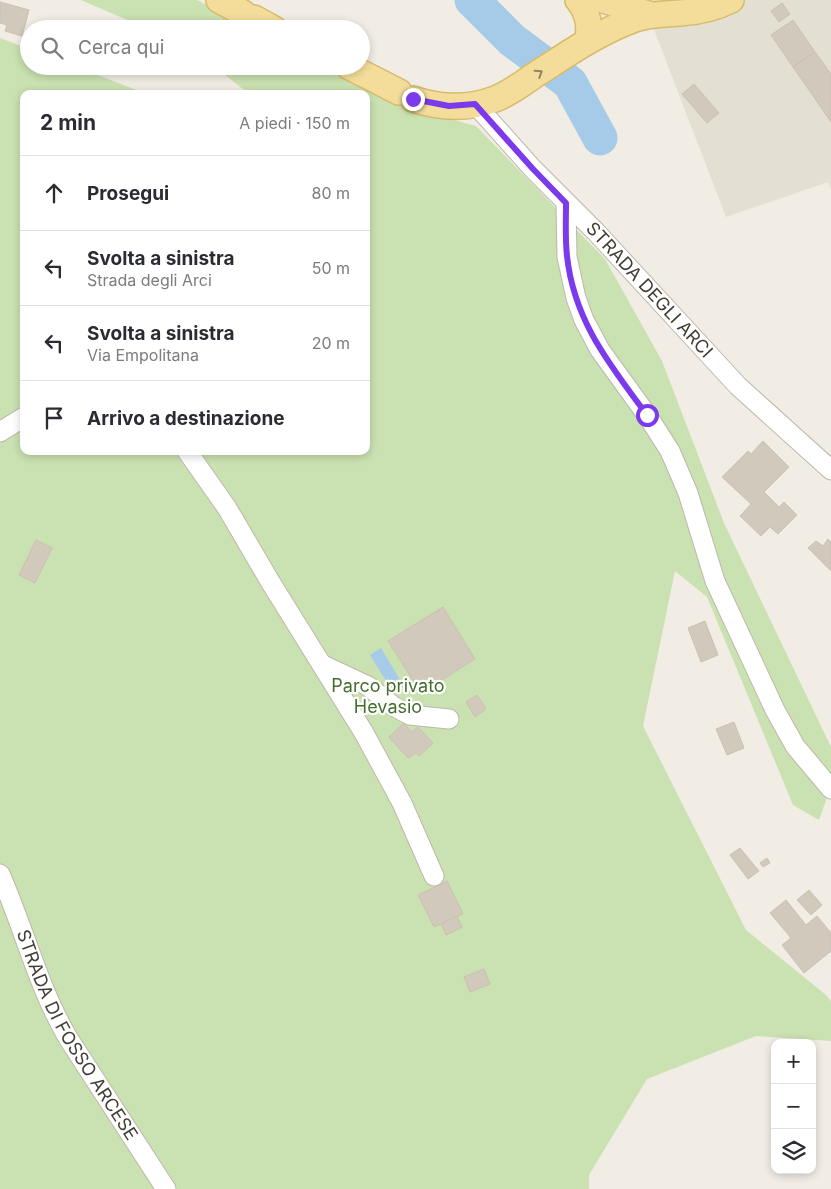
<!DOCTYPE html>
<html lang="it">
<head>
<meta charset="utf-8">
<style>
  body { margin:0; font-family:Inter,sans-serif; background:#f7f7f7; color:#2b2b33 }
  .controls { position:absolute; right:15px; bottom:15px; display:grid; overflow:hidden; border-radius:10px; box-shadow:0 2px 8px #0003 }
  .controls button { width:45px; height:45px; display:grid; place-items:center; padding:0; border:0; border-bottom:1px solid #e1e1e2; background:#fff; color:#2b2b33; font:25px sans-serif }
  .stop { position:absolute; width:15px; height:15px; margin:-11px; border:4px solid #7c3aed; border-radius:50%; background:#fff }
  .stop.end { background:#7c3aed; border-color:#fff; box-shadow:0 1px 5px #0008 }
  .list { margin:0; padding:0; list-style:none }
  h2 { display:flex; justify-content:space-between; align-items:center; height:65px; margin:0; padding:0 20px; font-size:21px }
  h2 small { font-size:16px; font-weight:400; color:#7c7c81 }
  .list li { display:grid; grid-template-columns:32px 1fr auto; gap:15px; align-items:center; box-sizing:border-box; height:75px; padding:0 20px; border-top:1px solid #e1e1e2 }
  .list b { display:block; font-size:19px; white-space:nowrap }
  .list p { margin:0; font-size:16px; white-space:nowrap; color:#7c7c81 }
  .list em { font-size:16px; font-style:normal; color:#7c7c81 }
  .icon { flex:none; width:28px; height:28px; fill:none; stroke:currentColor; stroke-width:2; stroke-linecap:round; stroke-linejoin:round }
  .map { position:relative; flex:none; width:831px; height:1189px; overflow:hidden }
  .search { position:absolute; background:#fff; box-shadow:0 2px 8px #0003; left:20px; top:20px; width:350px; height:55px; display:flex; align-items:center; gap:12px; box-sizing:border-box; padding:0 18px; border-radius:28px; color:#7c7c81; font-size:19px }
  .panel { position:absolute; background:#fff; box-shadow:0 2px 8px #0003; left:20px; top:90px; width:350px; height:365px; border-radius:10px }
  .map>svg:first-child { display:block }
  .residential { fill:#e4dfd3 }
  .green { fill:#cae1b1 }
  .water { fill:#a6cbe8 }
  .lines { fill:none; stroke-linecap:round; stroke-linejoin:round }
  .river { stroke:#a6cbe8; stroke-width:35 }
  .building { fill:#d1c9bb; stroke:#cbc1af }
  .minor-casing { stroke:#beb8ab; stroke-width:21 }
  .major-casing { stroke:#d7bb6c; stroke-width:28 }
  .minor { stroke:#fff; stroke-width:19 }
  .major { stroke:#f4dd9a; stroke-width:25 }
  .oneway { stroke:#928662 }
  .route { stroke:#7c3aed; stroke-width:6 }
  .labels { text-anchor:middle; stroke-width:4.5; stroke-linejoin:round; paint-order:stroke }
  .street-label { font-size:18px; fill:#423e35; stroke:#fff }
  .park-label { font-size:18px; fill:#456e2e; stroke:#fff }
</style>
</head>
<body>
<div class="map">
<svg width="831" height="1189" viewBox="0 0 831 1189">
  <rect width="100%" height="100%" fill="#f1ede5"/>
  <!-- residential -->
  <polygon class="residential" points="638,0 831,0 831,189 828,182 726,217 648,14"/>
  <!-- green -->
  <g class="green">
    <polygon points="81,0 197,0 255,29 148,29"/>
    <polygon points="0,38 29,49 29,66 74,66 147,94 24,94 24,451 366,451 366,94 249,94 214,66 331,66 421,111 476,126 605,259 662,361 724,523 831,747 831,786 819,820 793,805 707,597 675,571 643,726 746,930 826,995 831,1001 831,1041 756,1036 647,1079 589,1175 589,1189 0,1189"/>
  </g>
  <!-- water -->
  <polygon class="water" points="381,648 405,688 392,687 388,684 370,655"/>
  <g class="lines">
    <!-- river -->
    <polyline class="river" points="472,0 512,40 570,83 600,138"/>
  </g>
  <!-- building -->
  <g class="building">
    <polygon points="0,2 29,10 22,36 5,31 7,25 0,23"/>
    <polygon points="782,3 790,14 779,22 771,11"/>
    <polygon points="793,20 815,52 793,67 771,35"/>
    <polygon points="815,52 831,74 831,122 793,67"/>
    <polygon points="694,84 719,113 707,123 682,94"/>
    <polygon points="763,441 789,467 764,492 779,507 784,502 797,515 778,534 770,527 761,536 740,516 751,504 722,477 748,451 751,454"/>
    <polygon points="828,539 831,542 831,571 808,548 816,541 823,546"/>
    <polygon points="36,540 52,548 35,583 19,575"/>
    <polygon points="443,607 475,659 421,693 388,641"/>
    <polygon points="705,621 718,655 701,662 688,628"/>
    <polygon points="477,695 486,709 475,717 466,702"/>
    <polygon points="734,722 744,748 727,755 716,729"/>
    <polygon points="404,723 411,732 418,727 433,743 419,756 416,753 408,758 389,737"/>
    <polygon points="740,848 759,871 748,879 730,855"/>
    <polygon points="767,858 770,863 763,867 760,863"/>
    <polygon points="447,881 463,914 434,927 418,895"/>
    <polygon points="809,890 822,905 811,915 797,900"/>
    <polygon points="786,900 806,925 817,916 831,933 831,951 804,973 782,945 791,938 770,913"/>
    <polygon points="457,916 462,927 446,935 441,924"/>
    <polygon points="484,969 490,984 470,992 464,977"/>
  </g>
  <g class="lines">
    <defs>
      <g id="minor">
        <path id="s1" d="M475,104l58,65 63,63 142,154 93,84"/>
        <polyline points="566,203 567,257 576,298 584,320 600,350 647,415 670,451 688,493 715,581 775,710 795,746 831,789"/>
        <polyline points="0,432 24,417"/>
        <polyline points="187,451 227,508 271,583 364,733 402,803 434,876"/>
        <polyline points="323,665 368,686 393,706 410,715 449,719"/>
        <path id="s2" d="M0,874c24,54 38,113 68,164l98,151"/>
      </g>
      <g id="major">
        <polyline points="219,0 243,13"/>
        <path d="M578,0c10,12 13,27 9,42"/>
        <polyline points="603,0 648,14"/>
        <polyline points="254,18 274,29"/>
        <polyline points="348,66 399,92"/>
        <path d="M413,99c27,9 56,10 82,0 16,-6 29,-17 43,-26 31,-20 61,-41 97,-54 15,-5 29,-5 45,-6 18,-1 35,-5 51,-13"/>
      </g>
    </defs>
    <!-- minor casing -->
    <use href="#minor" class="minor-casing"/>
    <!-- major casing -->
    <use href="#major" class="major-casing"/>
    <!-- minor -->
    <use href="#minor" class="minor"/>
    <!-- major -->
    <use href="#major" class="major"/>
  </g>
  <!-- one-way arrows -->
  <defs><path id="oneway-chevron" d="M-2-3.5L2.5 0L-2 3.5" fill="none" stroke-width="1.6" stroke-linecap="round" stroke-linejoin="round" transform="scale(1.25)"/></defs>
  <use class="oneway" href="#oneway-chevron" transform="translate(539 73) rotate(-33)"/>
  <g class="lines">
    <!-- route -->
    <path class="route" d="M413,99l36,7 26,-2 58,65 33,34c0,18 -1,36 1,53 7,65 43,109 80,159"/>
  </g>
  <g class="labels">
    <!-- street labels -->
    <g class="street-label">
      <text dy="6" stroke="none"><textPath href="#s1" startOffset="255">STRADA DEGLI ARCI</textPath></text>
      <text dy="6" stroke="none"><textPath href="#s2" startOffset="179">STRADA DI FOSSO ARCESE</textPath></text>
    </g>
    <!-- park labels -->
    <g class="park-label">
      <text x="388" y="692">Parco privato<tspan x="388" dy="21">Hevasio</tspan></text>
    </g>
  </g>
</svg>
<div class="controls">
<button>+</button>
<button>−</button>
<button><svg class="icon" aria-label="layers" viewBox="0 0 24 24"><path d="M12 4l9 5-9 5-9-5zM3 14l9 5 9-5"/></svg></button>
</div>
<div class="stop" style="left:647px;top:415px"></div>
<div class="stop end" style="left:413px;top:99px"></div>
<div class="search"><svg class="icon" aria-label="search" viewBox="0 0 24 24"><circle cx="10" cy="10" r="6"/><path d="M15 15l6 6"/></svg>Cerca qui</div>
<section class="panel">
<h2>2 min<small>A piedi · 150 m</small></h2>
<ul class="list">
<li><svg class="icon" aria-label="ahead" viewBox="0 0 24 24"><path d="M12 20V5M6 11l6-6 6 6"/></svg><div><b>Prosegui</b></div><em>80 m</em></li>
<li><svg class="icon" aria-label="left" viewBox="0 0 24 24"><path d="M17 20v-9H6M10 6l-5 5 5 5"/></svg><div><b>Svolta a sinistra</b><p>Strada degli Arci</p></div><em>50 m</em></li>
<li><svg class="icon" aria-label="left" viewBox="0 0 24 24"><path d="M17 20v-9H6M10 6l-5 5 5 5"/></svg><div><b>Svolta a sinistra</b><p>Via Empolitana</p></div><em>20 m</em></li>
<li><svg class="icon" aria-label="arrive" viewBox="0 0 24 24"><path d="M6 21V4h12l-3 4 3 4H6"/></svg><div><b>Arrivo a destinazione</b></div></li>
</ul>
</section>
</div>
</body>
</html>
